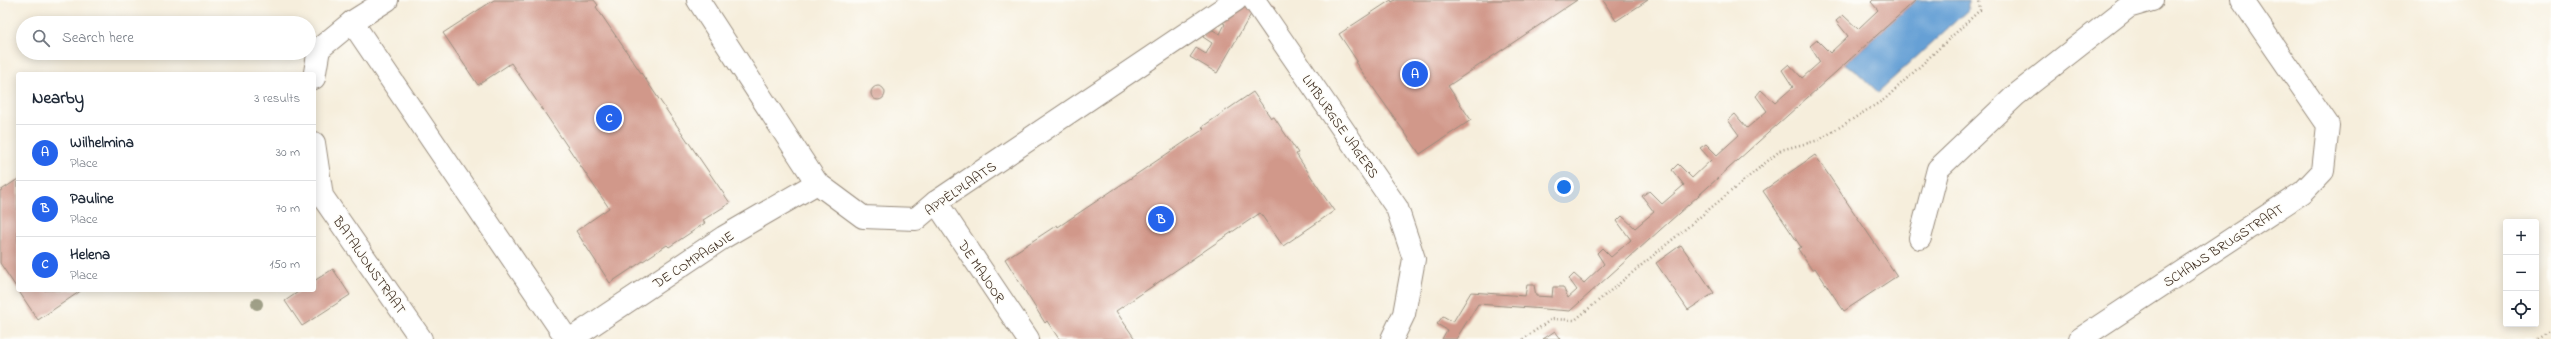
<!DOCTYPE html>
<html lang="en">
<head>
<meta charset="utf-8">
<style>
  body { margin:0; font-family:"Indie Flower",sans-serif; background:#f6f6f7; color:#1f2937 }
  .controls { position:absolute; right:12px; bottom:12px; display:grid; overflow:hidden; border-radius:4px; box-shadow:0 2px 10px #0003 }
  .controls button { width:36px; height:36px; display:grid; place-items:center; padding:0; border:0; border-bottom:1px solid #e0e1e3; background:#fff; color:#1f2937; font:20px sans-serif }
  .you { position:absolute; left:1564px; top:187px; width:14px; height:14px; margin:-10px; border:3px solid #fff; border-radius:50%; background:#1a73e8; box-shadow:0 0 0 6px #1a73e833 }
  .badge { display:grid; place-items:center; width:26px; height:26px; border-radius:50%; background:#2563eb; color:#fff; font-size:13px; font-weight:700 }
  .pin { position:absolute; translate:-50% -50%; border:2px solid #fff; box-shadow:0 1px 4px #0006 }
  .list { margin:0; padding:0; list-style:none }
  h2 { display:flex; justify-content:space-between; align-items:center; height:52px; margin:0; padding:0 16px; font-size:17px }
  h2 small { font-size:13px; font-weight:400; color:#747a83 }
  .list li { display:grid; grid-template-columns:26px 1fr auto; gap:12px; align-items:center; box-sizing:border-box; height:56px; padding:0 16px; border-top:1px solid #e0e1e3 }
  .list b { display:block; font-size:15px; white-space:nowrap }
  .list p { margin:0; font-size:13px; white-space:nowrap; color:#747a83 }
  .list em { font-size:13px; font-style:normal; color:#747a83 }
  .icon { flex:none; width:22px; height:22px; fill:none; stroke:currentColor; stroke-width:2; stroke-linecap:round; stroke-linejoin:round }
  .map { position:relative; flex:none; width:2551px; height:339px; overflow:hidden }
  .search { position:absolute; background:#fff; box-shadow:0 2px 10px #0003; left:16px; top:16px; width:300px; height:44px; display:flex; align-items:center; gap:10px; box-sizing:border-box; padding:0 14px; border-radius:22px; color:#747a83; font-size:15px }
  .panel { position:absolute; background:#fff; box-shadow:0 2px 10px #0003; left:16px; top:72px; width:300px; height:220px; border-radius:4px }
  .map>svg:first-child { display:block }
  .water { fill:#66a0d5; stroke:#50657a }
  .building { fill:#d1988a }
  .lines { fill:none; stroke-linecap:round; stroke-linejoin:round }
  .minor-casing { stroke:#988c7d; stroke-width:24 }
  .path { stroke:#988c7d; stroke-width:2.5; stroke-dasharray:1 3; stroke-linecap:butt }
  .minor { stroke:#fff; stroke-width:22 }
  .tree { fill:#9f9f87 }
  .labels { text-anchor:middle; stroke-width:3; stroke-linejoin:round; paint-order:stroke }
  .street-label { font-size:14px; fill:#3b2a1e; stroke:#fdfcf7 }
</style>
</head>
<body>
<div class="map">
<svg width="2551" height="339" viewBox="0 0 2551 339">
  <rect width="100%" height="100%" fill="#fdfcf7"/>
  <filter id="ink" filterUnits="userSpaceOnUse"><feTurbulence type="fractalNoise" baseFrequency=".025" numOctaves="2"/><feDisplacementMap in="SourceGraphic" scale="8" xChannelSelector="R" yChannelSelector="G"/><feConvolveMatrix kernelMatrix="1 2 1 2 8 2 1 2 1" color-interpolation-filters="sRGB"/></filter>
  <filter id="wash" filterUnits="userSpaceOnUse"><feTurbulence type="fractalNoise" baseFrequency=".012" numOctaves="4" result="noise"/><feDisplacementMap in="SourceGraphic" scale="16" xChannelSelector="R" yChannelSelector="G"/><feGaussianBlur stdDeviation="0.9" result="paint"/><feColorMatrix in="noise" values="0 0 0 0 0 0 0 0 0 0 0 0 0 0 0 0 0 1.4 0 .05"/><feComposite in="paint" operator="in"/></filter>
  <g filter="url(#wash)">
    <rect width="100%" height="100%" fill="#f6eedc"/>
    <!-- water -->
    <polygon class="water" points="1916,0 1969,0 1969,9 1878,92 1857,72 1844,65"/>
    <g id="blocks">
      <!-- building -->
      <g class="building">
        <polygon points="494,0 594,0 598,5 596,7 730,203 703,220 705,223 669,247 667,245 610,283 576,231 609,208 511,63 478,85 443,33"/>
        <polygon points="1262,0 1275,8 1270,18 1254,9 1217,73 1190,57 1196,48 1206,54 1212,43 1203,37 1209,28 1220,34 1225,24 1215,18 1238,4"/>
        <polygon points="1391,0 1392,2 1395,0 1577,0 1448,86 1471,120 1420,154 1355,62 1357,61 1339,34"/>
        <polygon points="1603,0 1648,0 1616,21"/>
        <polygon points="1873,0 1916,0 1570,311 1478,304 1456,339 1442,339 1447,330 1437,324 1443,316 1453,322 1471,292 1525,296 1527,285 1534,285 1536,296 1552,297 1553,287 1563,287 1568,298 1577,290 1569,279 1574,274 1584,283 1604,264 1597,253 1602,248 1611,257 1631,240 1617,221 1622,216 1635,228 1654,212 1642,196 1649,191 1662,204 1684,185 1672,170 1678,164 1692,178 1711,160 1700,148 1706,144 1717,155 1739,135 1728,120 1735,114 1747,128 1767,111 1756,96 1761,90 1775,103 1793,87 1782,70 1789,64 1802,78 1820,62 1810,46 1817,40 1830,53 1848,36 1836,21 1843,15 1858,29 1878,10 1871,2"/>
        <circle cx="878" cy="93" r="7"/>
        <polygon points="1253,92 1271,118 1274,117 1298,153 1296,154 1334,211 1283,246 1260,213 1116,311 1135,339 1059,339 1047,321 1045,323 1005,259 1057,225 1058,227 1204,129 1202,127"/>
        <polygon points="1815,155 1897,276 1844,311 1815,268 1812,270 1798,249 1801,247 1763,191"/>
        <polygon points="18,179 18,290 0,263 0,191"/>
        <polygon points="1681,245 1714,293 1688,310 1656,263"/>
        <polygon points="333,269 350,295 302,326 285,301 301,290 314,290 314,281"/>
        <polygon points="18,290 82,290 38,320"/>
        <polygon points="1555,331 1561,339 1543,339"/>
      </g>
    </g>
  </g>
  <g filter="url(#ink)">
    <use href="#blocks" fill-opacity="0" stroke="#988c7d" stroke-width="1"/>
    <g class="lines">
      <defs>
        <g id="minor">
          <polyline points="698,0 817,183 863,217 916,219 936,202 1236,0"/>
          <polyline points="1254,0 1397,208 1414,259 1404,314 1392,339"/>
          <polyline points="352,22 567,339"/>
          <polyline points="314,78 319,49 352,22 387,0"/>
          <polyline points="314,143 322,196 421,339"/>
          <polyline points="936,202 1028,339"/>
          <polyline points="1920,238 1938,169 2016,95 2128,7 2152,0"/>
          <polyline points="571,339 724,237 817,183"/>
          <polyline points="2080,339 2303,192 2323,171 2328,125 2242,0"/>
        </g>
      </defs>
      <!-- minor casing -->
      <use href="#minor" class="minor-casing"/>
      <!-- path -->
      <g class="path">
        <polyline points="1523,339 1552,319 1575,320 1781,150 1819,140 1885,99 1980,10 1979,0"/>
        <polyline points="2537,339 2551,331"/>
      </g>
      <!-- minor -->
      <use href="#minor" class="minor"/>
    </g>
    <!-- trees -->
    <circle class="tree" cx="257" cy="304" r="6"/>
  </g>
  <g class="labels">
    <!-- street labels -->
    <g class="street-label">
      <text transform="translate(1341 126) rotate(55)" y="5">LIMBURGSE JAGERS</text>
      <text transform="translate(960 188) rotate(-35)" y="5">APPÈLPLAATS</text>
      <text transform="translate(2223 245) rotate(-33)" y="5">SCHANS BRUGSTRAAT</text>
      <text transform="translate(693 259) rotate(-33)" y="5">DE COMPAGNIE</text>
      <text transform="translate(370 265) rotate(55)" y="5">BATALJONSTRAAT</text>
      <text transform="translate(982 271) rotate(56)" y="5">DE MAJOOR</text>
    </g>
  </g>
</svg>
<div class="controls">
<button>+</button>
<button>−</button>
<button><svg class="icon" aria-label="locate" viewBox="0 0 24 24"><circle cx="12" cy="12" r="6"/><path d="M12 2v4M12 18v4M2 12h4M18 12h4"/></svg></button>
</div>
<div class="you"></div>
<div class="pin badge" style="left:1415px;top:74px">A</div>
<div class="pin badge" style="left:1161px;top:219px">B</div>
<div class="pin badge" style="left:609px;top:118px">C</div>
<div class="search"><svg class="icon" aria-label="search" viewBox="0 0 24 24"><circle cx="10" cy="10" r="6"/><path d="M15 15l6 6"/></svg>Search here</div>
<section class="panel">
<h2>Nearby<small>3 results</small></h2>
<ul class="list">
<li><span class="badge">A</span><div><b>Wilhelmina</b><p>Place</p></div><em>30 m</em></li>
<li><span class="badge">B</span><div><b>Pauline</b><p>Place</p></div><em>70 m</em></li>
<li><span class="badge">C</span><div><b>Helena</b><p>Place</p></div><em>150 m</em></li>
</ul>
</section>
</div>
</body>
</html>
